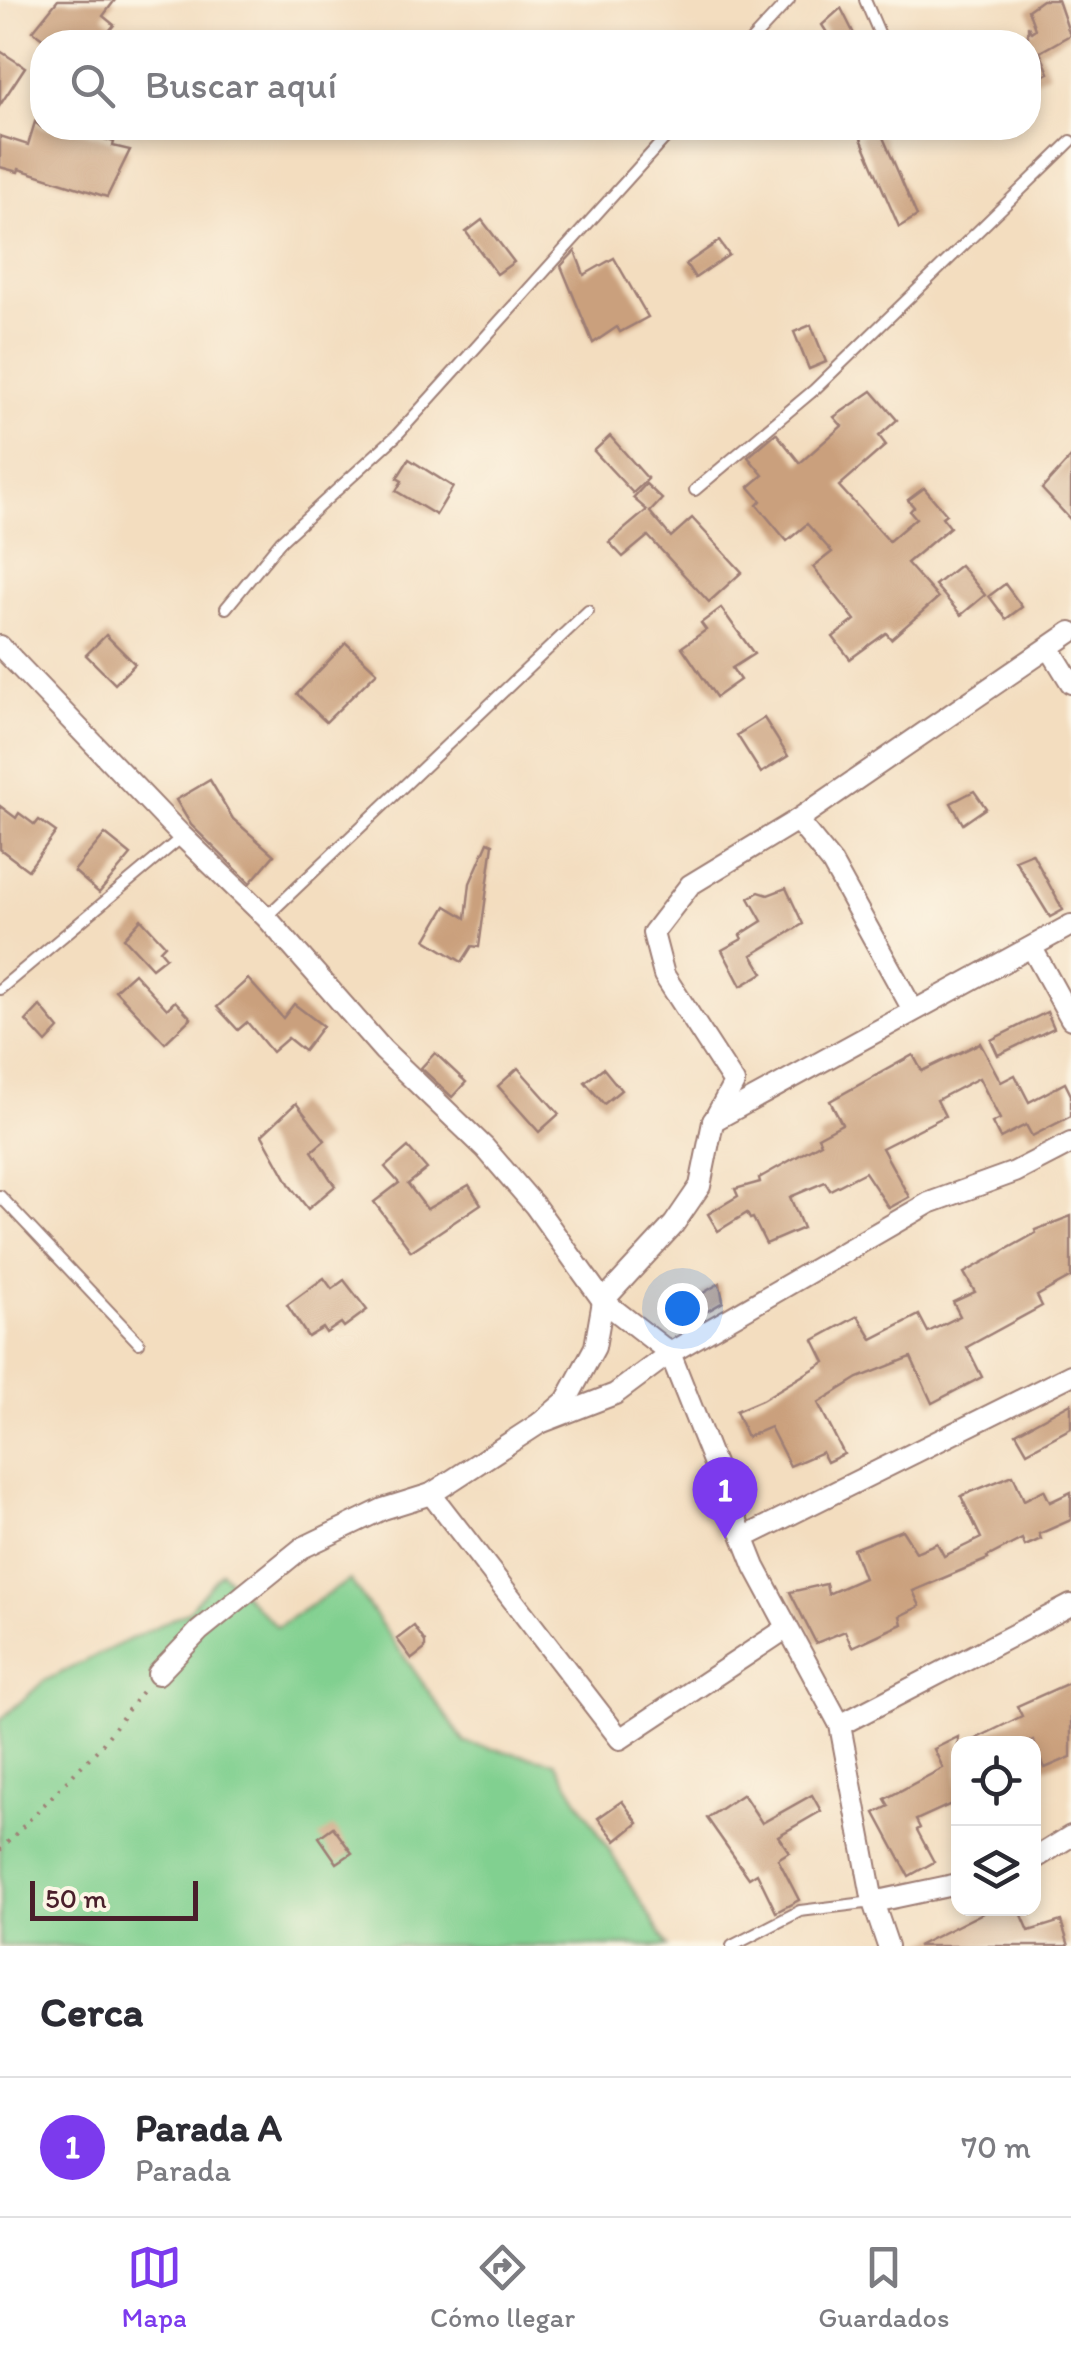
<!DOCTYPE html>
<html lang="es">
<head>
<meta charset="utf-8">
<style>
  body { margin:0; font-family:Itim,sans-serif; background:#f7f7f7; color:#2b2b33 }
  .controls { position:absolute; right:30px; bottom:30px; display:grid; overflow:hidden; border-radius:20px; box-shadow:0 5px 15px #0003 }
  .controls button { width:90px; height:90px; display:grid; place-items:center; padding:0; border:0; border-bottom:2px solid #e1e1e2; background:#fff; color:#2b2b33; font:50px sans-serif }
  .scale { position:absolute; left:30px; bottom:25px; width:168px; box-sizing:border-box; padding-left:10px; border:5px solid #4a1f2b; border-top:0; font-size:28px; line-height:35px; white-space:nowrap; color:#4a1f2b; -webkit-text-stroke:8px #fcf5e5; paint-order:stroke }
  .you { position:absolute; left:682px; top:1308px; width:35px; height:35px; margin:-25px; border:8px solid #fff; border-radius:50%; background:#1a73e8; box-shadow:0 0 0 15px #1a73e833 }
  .badge { display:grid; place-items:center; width:65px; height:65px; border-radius:50%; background:#7c3aed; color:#fff; font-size:32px; font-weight:700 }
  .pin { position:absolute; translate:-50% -82px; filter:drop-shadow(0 2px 5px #0008) }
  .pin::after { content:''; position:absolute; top:52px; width:35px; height:30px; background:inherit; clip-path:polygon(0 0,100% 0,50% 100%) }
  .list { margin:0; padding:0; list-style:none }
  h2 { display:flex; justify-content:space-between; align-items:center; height:130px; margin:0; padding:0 40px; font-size:42px }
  h2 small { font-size:32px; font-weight:400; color:#7c7c81 }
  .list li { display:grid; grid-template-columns:65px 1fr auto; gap:30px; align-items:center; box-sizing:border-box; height:140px; padding:0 40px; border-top:2px solid #e1e1e2 }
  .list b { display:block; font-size:38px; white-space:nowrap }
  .list p { margin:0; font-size:32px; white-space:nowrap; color:#7c7c81 }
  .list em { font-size:32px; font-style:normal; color:#7c7c81 }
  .icon { flex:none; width:55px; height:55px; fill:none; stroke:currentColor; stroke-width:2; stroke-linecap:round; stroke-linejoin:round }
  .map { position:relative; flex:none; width:1071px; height:1946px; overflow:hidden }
  .search { position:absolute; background:#fff; box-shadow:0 5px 15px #0003; left:30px; right:30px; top:30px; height:110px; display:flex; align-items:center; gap:25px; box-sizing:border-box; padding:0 35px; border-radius:40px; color:#7c7c81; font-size:38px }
  .sheet { height:270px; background:#fff }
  nav { display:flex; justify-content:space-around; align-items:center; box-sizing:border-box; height:140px; border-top:2px solid #e1e1e2; background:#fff; font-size:28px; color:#7c7c81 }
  nav a { display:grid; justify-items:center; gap:5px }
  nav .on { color:#7c3aed }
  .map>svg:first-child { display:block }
  .green { fill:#81d090; stroke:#66785e; stroke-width:2.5 }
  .building { fill:#caa07d }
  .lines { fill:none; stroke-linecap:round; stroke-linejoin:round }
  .lane-casing { stroke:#9e7e75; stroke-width:14 }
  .street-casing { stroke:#9e7e75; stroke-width:24 }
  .path { stroke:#9e7e75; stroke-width:4; stroke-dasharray:2.5 8; stroke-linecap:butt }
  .lane { stroke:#fff; stroke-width:10 }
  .street { stroke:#fff; stroke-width:20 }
</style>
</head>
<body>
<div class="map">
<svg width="1071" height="1946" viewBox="0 0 1071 1946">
  <rect width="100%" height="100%" fill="#fcf5e5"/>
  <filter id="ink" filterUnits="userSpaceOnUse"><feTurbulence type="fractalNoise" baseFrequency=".01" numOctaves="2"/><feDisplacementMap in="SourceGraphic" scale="20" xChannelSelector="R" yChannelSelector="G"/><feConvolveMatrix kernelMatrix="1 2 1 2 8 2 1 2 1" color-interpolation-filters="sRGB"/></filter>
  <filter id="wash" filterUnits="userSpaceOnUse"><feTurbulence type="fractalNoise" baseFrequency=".0048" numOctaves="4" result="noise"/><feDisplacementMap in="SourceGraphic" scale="40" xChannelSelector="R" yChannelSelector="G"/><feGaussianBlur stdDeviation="2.25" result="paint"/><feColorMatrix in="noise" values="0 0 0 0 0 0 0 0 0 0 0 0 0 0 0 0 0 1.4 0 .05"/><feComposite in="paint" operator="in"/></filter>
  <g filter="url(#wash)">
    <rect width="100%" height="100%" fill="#f3ddbf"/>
    <!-- green -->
    <polygon class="green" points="221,1572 277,1627 350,1580 465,1743 555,1762 668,1946 0,1946 0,1720 44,1681 188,1611"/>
    <g id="blocks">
      <!-- building -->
      <g class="building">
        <polygon points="58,0 115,0 103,16 114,25 100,42 48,42 33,31"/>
        <polygon points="1042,0 1058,0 1070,35 1040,52 1049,73 1028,84 1028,26 1031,32 1035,29 1028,10"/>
        <polygon points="841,8 858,42 833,42 822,25"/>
        <polygon points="0,51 25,67 0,105"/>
        <polygon points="35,122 42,128 70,128 114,142 113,146 130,150 107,197 19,169 18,172 0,167 0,136 28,145"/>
        <polygon points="868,128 879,128 917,216 899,227 860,136"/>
        <polygon points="482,220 514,262 497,274 466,232"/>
        <polygon points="719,241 729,255 695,278 686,264"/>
        <polygon points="575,251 584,275 614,258 648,317 620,332 617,327 593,343 561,266"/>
        <polygon points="811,325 826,362 809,369 794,332"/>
        <polygon points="872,391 897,420 879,436 886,445 839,486 889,541 916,518 910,511 914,507 908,500 924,488 946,514 942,517 950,527 907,563 938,598 891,639 886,633 850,659 833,637 855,620 813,567 832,552 807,524 787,541 757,505 761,501 749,487 763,475 748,457 776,433 800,463 842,426 834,417"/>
        <polygon points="610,436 648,479 633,493 594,451"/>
        <polygon points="1071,457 1071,520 1042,489"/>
        <polygon points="409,459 453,487 436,515 396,491 402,481 397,478"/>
        <polygon points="646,484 662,499 650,512 671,537 692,518 742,572 709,602 648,536 623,557 609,542 647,510 633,498"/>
        <polygon points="960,565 985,595 961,615 935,585"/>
        <polygon points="1005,584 1022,607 1006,619 989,596"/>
        <polygon points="721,608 754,654 732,668 740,680 716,697 682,647 706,630 701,623"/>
        <polygon points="106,635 135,664 115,684 86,655"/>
        <polygon points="346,643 377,672 326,722 297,694"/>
        <polygon points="764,718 788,756 761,773 737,735"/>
        <polygon points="210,780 233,819 274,855 250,883 191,825 176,800"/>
        <polygon points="974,791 986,808 963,824 951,803"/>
        <polygon points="0,806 16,818 19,813 35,825 39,820 56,832 28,870 0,849"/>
        <polygon points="105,834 131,855 99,893 74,871"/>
        <polygon points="488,842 493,844 479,947 472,946 462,962 426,940 446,906 466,918 470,883"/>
        <polygon points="1032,853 1063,910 1050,917 1015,860"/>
        <polygon points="786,888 803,924 752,955 763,973 741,986 722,950 742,939 740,935 762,921 749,898 759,892 768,895"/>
        <polygon points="141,919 165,945 160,950 166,957 152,968 124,938"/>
        <polygon points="134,973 167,1009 175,1001 191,1018 165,1043 115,990"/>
        <polygon points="248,979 283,1018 294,1004 323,1026 304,1051 288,1038 272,1052 247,1022 238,1030 217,1007"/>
        <polygon points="40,1006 59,1029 46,1043 26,1021"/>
        <polygon points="1047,1012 1054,1028 998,1055 991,1040"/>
        <polygon points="980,1043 1001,1082 1015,1075 1029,1102 1065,1083 1071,1095 1071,1116 1032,1136 1026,1125 1000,1138 992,1123 1000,1119 979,1078 937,1100 945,1116 882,1148 909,1197 889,1208 865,1172 830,1190 825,1182 790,1197 803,1228 766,1244 753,1218 750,1219 747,1213 718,1231 708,1214 738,1196 735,1189 760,1182 759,1178 821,1143 818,1137 842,1124 830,1101 913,1055 922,1071"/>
        <polygon points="435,1053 466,1082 452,1097 421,1068"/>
        <polygon points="518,1068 559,1114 539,1132 498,1086"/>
        <polygon points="603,1068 621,1090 604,1104 585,1082"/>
        <polygon points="296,1103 325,1140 312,1151 335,1186 308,1209 291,1187 262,1135"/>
        <polygon points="408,1147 427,1169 408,1184 427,1209 469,1185 481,1204 411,1251 374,1202 399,1183 385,1167"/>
        <polygon points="1071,1216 1071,1277 1037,1296 1042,1306 967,1347 982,1377 932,1403 911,1357 858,1378 818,1403 844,1454 827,1462 822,1452 790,1466 770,1427 747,1437 736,1411 762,1400 825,1362 814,1340 858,1316 872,1339 919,1315 928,1332 960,1316 953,1302 975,1292 964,1273 1036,1233 1035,1230"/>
        <polygon points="324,1278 332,1289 344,1280 367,1310 344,1327 341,1323 326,1333 323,1328 308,1337 287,1305"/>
        <polygon points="720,1283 723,1302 699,1316 690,1301"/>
        <polygon points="1071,1403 1071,1428 1027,1452 1016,1433"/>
        <polygon points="1013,1475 1024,1500 1044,1490 1050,1502 1071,1492 1071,1520 1039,1534 1041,1539 1025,1546 1022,1539 987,1557 988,1559 913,1591 920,1606 900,1616 902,1624 852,1647 845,1631 816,1643 790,1592 826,1584 828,1594 864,1578 853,1549 902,1530 916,1552 937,1543 944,1556 981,1538 961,1496"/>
        <polygon points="414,1626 425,1642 425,1649 412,1659 397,1639"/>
        <polygon points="1071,1682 1071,1757 1045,1768 1033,1740 1025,1744 965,1744 1022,1716 1017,1706"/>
        <polygon points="958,1737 958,1801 916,1820 920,1828 917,1830 934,1862 909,1876 875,1813 889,1806 885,1799 943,1768 934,1749"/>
        <polygon points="743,1794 762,1823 812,1795 821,1811 778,1836 789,1852 778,1859 799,1900 776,1912 757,1873 749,1878 707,1818"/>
        <polygon points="622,1801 638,1823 616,1841 598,1818"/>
        <polygon points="333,1827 352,1853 337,1863 319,1837"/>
        <polygon points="993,1908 1019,1908 1029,1931 1061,1921 1069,1946 917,1946"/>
      </g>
    </g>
  </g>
  <g filter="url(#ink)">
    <use href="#blocks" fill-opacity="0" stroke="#9e7e75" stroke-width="2.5"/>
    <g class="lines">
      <defs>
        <g id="lane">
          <polyline points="865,0 883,42"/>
          <polyline points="750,42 789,0"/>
          <polyline points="695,490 814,390 1071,141"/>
          <polyline points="226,608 281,541 396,436 674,128"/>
          <polyline points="266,917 588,611"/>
          <polyline points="0,989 182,837"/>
          <polyline points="0,1196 139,1343"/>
          <polyline points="732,1946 800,1911 873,1902"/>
        </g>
        <g id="street">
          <polyline points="0,646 182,836 266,917 383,1050 485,1148 535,1206 603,1301 670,1353 755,1567 840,1725 873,1902 888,1946"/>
          <polyline points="1050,649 1071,683"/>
          <polyline points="797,820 832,863 913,1010"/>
          <polyline points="1032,948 1071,1019"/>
          <polyline points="713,1121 1071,925"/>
          <polyline points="540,1423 566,1401 595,1347 603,1301 674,1224 700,1186 713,1122 734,1083 664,975 653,933 690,885 797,820 1071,632"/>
          <polyline points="431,1494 620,1739 787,1628"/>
          <polyline points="745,1537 1071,1375"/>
          <polyline points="158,1674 199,1631 302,1548 383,1509 431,1494 540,1423 615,1394 670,1353 929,1203 1015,1172 1071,1143"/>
          <polyline points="840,1725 1071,1605"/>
          <polyline points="1034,1859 1071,1836"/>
          <polyline points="873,1902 958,1884"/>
        </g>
      </defs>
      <!-- lane casing -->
      <use href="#lane" class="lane-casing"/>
      <!-- street casing -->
      <use href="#street" class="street-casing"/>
      <!-- path -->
      <polyline class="path" points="0,1850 101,1746 143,1690"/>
      <!-- lane -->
      <use href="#lane" class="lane"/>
      <!-- street -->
      <use href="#street" class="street"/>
    </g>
  </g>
</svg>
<div class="controls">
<button><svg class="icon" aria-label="locate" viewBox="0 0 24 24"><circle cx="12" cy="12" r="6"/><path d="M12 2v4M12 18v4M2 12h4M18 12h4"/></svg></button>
<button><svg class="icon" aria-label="layers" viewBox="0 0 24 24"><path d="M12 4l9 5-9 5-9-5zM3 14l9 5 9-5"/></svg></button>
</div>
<div class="scale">50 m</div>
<div class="you"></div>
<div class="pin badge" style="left:725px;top:1539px">1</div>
<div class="search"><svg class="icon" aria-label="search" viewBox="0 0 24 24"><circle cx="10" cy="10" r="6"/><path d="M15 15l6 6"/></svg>Buscar aquí</div>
</div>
<section class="sheet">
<h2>Cerca<small></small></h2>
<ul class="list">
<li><span class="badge">1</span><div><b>Parada A</b><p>Parada</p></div><em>70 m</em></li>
</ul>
</section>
<nav>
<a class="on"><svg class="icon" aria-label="map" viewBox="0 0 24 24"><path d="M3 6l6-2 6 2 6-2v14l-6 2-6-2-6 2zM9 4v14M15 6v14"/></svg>Mapa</a>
<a><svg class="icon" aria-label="directions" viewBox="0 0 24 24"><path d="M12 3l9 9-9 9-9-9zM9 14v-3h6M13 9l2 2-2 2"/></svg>Cómo llegar</a>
<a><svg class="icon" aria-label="saved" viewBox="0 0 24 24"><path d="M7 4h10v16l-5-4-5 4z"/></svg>Guardados</a>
</nav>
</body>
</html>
